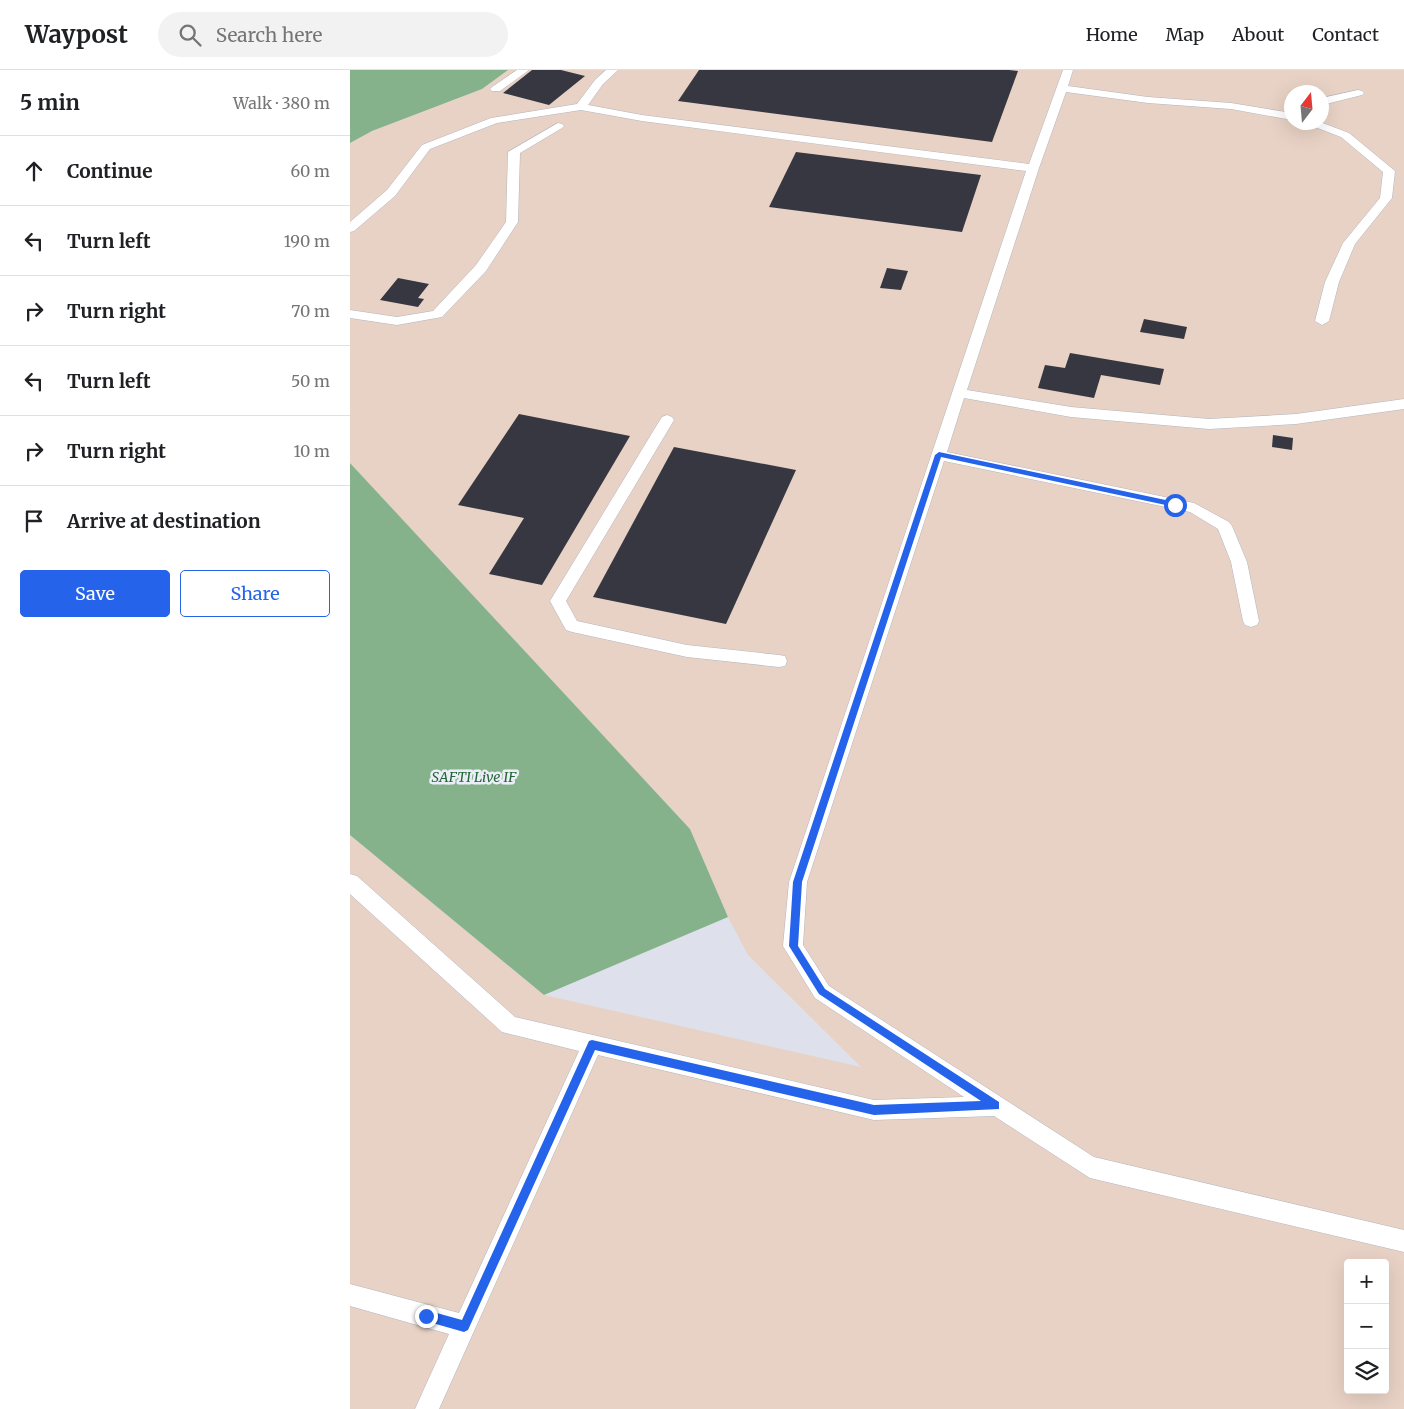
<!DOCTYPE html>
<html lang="en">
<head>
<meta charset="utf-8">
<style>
  body { margin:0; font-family:Merriweather,serif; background:#f2f2f2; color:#202124 }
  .controls { position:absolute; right:15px; bottom:15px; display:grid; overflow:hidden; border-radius:5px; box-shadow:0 5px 20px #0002 }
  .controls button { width:45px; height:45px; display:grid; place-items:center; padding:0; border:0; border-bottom:1px solid #e0e0e0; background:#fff; color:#202124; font:25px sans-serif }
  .compass { position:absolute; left:934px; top:15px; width:45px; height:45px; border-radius:50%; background:#fff; box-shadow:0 5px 20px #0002; rotate:16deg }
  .stop { position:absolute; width:15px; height:15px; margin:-11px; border:4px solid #2563eb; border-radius:50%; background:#fff }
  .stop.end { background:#2563eb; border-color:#fff; box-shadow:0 1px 5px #0008 }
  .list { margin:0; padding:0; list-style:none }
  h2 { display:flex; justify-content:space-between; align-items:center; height:65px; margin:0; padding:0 20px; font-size:21px }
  h2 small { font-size:16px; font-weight:400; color:#757577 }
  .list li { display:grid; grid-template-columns:32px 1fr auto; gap:15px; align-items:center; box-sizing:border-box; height:70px; padding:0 20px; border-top:1px solid #e0e0e0 }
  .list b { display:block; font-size:19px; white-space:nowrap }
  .list em { font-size:16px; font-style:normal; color:#757577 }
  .actions { display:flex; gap:10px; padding:15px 20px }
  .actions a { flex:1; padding:11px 0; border:1px solid #2563eb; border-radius:5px; text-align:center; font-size:18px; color:#2563eb }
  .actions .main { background:#2563eb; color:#fff }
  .icon { flex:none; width:28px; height:28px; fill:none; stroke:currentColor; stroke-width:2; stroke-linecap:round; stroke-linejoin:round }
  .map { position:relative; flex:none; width:1054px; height:1339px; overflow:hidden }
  header { display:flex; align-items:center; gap:30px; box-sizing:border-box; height:70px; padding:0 25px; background:#fff; border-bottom:1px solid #e0e0e0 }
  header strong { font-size:24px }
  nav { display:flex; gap:28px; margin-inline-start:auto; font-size:18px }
  .search { width:350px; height:45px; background:#f2f2f2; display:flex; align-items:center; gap:12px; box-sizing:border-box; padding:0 18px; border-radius:28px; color:#757577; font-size:19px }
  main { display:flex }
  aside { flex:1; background:#fff }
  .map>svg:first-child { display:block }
  .industrial { fill:#e8d2c5; fill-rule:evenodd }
  .forest { fill:#85b28b }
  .building { fill:#363740 }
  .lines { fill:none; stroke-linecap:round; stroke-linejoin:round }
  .lane-casing { stroke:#b3b5bf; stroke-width:1 }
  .lane { fill:#fff; fill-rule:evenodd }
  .route { fill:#2563eb }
  .labels { text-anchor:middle; stroke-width:5; stroke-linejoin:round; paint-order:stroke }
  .park-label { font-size:14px; font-style:italic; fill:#256635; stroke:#ebedf8 }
</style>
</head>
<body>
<header>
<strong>Waypost</strong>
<div class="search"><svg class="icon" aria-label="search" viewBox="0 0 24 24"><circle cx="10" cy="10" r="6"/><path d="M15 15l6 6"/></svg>Search here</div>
<nav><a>Home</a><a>Map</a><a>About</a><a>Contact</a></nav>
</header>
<main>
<aside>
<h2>5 min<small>Walk · 380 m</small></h2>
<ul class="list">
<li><svg class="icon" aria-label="ahead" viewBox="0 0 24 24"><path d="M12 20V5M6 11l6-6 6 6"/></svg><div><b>Continue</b></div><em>60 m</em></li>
<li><svg class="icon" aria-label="left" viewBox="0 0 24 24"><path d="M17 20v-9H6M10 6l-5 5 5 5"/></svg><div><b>Turn left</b></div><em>190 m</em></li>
<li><svg class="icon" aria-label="right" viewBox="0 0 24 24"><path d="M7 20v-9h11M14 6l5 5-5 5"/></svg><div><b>Turn right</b></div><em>70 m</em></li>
<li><svg class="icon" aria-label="left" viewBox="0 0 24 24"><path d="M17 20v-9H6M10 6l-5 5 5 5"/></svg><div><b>Turn left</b></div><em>50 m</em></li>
<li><svg class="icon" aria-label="right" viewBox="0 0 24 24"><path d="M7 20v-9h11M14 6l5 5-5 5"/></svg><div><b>Turn right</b></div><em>10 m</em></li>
<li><svg class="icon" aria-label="arrive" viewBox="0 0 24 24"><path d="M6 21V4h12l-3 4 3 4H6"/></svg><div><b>Arrive at destination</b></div></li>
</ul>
<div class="actions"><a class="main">Save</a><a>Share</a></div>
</aside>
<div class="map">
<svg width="1054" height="1339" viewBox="0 0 1054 1339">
  <rect width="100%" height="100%" fill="#dee0eb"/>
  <!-- industrial -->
  <path class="industrial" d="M158,0h896v1339h-1054v-574l194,160 317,72 -113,-112 -20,-38 -38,-88 -340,-366v-320l22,-12 110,-42zM942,22h30v30h-30zM998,1193h37v127h-37z"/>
  <!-- forest -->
  <g class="forest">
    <polygon points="0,0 158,0 132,19 22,61 0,73"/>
    <polygon points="0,393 340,759 378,847 194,925 0,765"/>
  </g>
  <!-- building -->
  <g class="building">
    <polygon points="182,0 211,0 235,6 199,35 153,23"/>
    <polygon points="349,0 659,0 668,1 642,72 328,31"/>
    <polygon points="446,82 631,105 612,162 419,137"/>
    <polygon points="537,198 558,201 551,220 530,218"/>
    <polygon points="48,208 79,214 68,228 74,229 68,237 30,230"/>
    <polygon points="794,249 837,257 834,269 790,262"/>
    <polygon points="720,283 814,299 810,315 751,305 744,328 688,318 695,295 715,298"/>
    <polygon points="169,344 280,366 192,515 139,504 174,448 108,435"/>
    <polygon points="923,365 943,368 942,380 922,377"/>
    <polygon points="324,377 446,400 376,554 243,527"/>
  </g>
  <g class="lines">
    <defs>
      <g id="lane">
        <polygon points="167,0 179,0 150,21 142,21 140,19 142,17"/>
        <polygon points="256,0 268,0 253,14 238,35 292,45 679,94 713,0 723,0 718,16 798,27 881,33 942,43 942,50 881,39 798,33 716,22 689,98 617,320 721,337 859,349 946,344 1054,329 1054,339 946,354 859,359 721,347 614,328 597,382 844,433 879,452 882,456 897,492 909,551 907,555 901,557 895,555 893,551 881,492 868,459 840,442 594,391 457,812 453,875 479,916 744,1087 1054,1160 1054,1182 740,1108 644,1046 524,1050 248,985 89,1339 65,1339 99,1264 0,1236 0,1214 109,1243 229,981 152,962 0,824 0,804 7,806 165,947 524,1030 614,1027 465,928 433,876 439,812 676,101 292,51 231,40 147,53 80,79 45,126 4,161 0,162 0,152 37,120 72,75 141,48 227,34 245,10"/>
        <polygon points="1008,20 1012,21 1014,23 1012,25 972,35 972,28"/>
        <polygon points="952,52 970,52 999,63 1045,101 1042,128 1005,174 989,212 979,251 972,255 965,251 975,212 993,173 1030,128 1033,102 991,67"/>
        <polygon points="208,53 212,54 214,56 212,58 170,83 168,152 136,201 92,247 47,255 0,248 0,240 47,247 83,241 126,195 156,152 158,82"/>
        <polygon points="317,345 322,347 324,350 216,531 227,551 337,575 429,585 435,586 437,591 435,596 429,597 337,587 222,562 216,560 200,531 310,350 312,347"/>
      </g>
    </defs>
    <!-- lane casing -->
    <use href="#lane" class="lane-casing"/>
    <!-- lane -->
    <use href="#lane" class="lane"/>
  </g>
  <!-- route -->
  <polygon class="route" points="589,382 825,432 829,435 825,437 591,387 452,812 448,876 475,919 649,1032 649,1039 524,1045 245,980 118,1260 114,1262 72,1250 71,1246 72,1242 76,1240 112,1250 239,971 242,970 524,1035 631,1031 469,924 439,876 443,812 585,385"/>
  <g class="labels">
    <!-- park labels -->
    <g class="park-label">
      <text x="124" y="712">SAFTI Live IF</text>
    </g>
  </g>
</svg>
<div class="controls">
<button>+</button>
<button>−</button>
<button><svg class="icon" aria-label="layers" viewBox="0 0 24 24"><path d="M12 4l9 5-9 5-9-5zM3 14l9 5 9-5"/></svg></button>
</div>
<svg class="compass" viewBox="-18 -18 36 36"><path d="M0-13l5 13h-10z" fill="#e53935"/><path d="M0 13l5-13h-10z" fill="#757577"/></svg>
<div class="stop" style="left:825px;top:435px"></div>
<div class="stop end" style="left:76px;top:1246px"></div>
</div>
</main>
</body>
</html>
